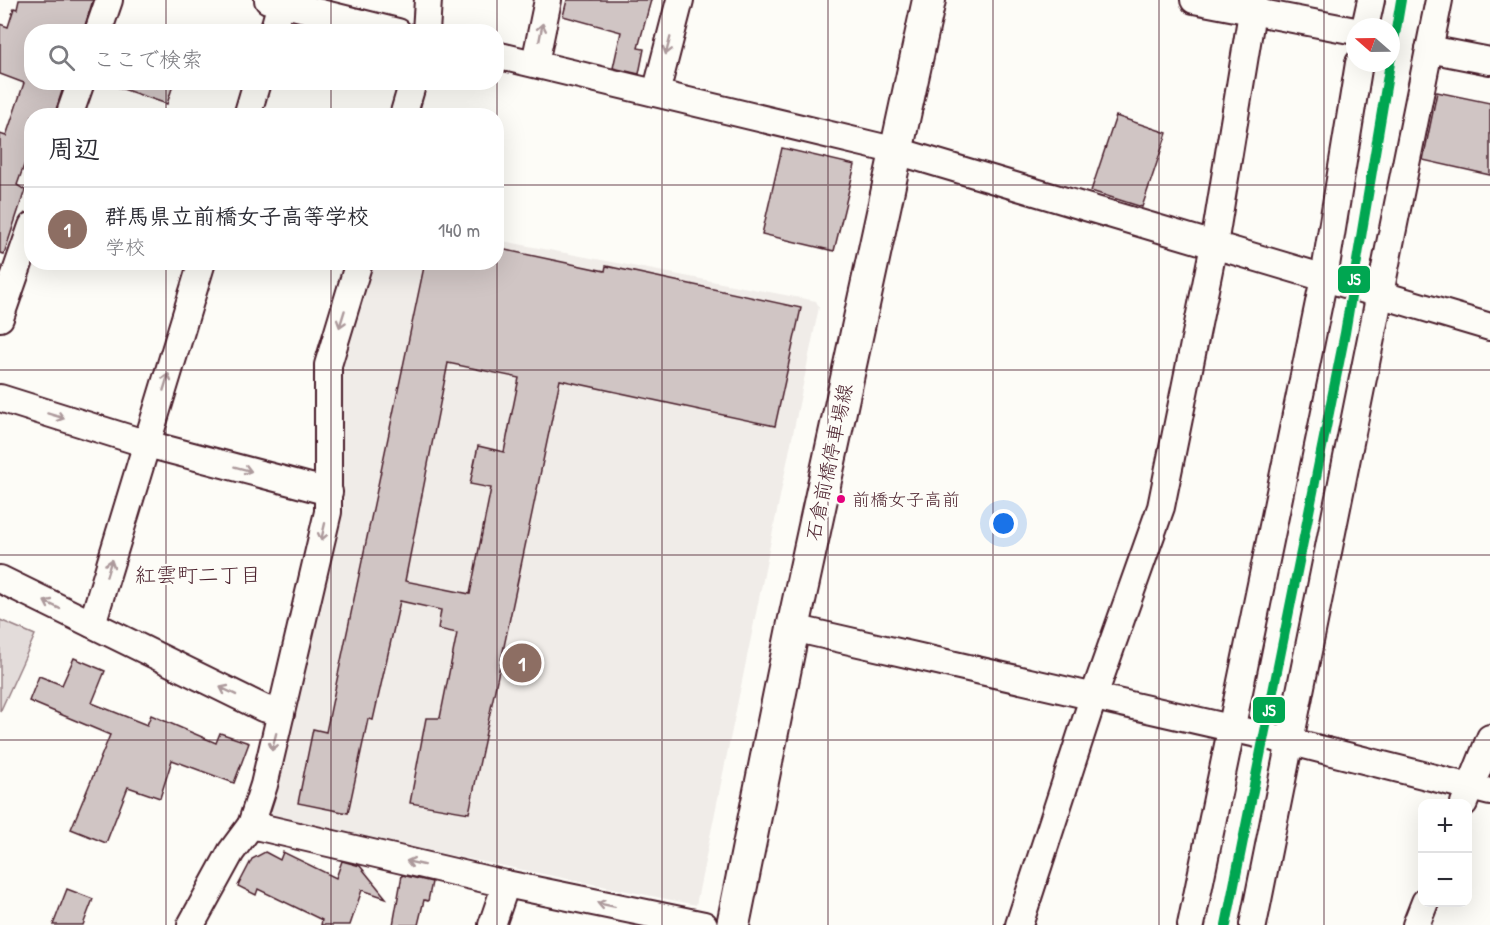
<!DOCTYPE html>
<html lang="ja">
<head>
<meta charset="utf-8">
<style>
  body { margin:0; font-family:"Patrick Hand","Klee One",sans-serif; background:#f7f7f7; color:#2b2b33 }
  .controls { position:absolute; right:18px; bottom:18px; display:grid; overflow:hidden; border-radius:12px; box-shadow:0 6px 24px #0002 }
  .controls button { width:54px; height:54px; display:grid; place-items:center; padding:0; border:0; border-bottom:2px solid #e1e1e2; background:#fff; color:#2b2b33; font:30px sans-serif }
  .compass { position:absolute; left:1346px; top:18px; width:54px; height:54px; border-radius:50%; background:#fff; box-shadow:0 6px 24px #0002; rotate:290deg }
  .you { position:absolute; left:1004px; top:524px; width:21px; height:21px; margin:-15px; border:4px solid #fff; border-radius:50%; background:#1a73e8; box-shadow:0 0 0 9px #1a73e833 }
  .badge { display:grid; place-items:center; width:39px; height:39px; border-radius:50%; background:#111827; color:#fff; font-size:20px; font-weight:700 }
  .pin { position:absolute; translate:-50% -50%; border:3px solid #fff; box-shadow:0 2px 6px #0006 }
  .list { margin:0; padding:0; list-style:none }
  h2 { display:flex; justify-content:space-between; align-items:center; height:78px; margin:0; padding:0 24px; font-size:26px }
  h2 small { font-size:20px; font-weight:400; color:#7c7c81 }
  .list li { display:grid; grid-template-columns:39px 1fr auto; gap:18px; align-items:center; box-sizing:border-box; height:84px; padding:0 24px; border-top:2px solid #e1e1e2 }
  .list b { display:block; font-size:22px; white-space:nowrap }
  .list p { margin:0; font-size:20px; white-space:nowrap; color:#7c7c81 }
  .list em { font-size:20px; font-style:normal; color:#7c7c81 }
  .icon { flex:none; width:33px; height:33px; fill:none; stroke:currentColor; stroke-width:2; stroke-linecap:round; stroke-linejoin:round }
  .map { position:relative; flex:none; width:1490px; height:925px; overflow:hidden }
  .search { position:absolute; background:#fff; box-shadow:0 6px 24px #0002; left:24px; top:24px; width:480px; height:66px; display:flex; align-items:center; gap:15px; box-sizing:border-box; padding:0 21px; border-radius:24px; color:#7c7c81; font-size:22px }
  .panel { position:absolute; background:#fff; box-shadow:0 6px 24px #0002; left:24px; top:108px; width:480px; height:162px; border-radius:24px }
  .map>svg:first-child { display:block }
  .built { fill:#f0ece8 }
  .green { fill:#e3dcda; stroke:#967e82; stroke-width:1.5 }
  .building { fill:#d0c5c4; stroke:#4a1f2b; stroke-width:1.5; fill-rule:evenodd }
  .lines { fill:none; stroke-linecap:round; stroke-linejoin:round }
  .minor-casing { stroke:#4a1f2b; stroke-width:30 }
  .major-casing { stroke:#4a1f2b; stroke-width:36 }
  .minor { stroke:#fdfcf7; stroke-width:26 }
  .major { stroke:#fdfcf7; stroke-width:32 }
  .rail-1-casing { stroke:#fdfcf7; stroke-width:15 }
  .rail-1 { stroke:#00a651; stroke-width:10 }
  .oneway { stroke:#ac999b }
  .grid { fill:none; stroke:#4a1f2b; stroke-width:1.5; stroke-opacity:0.55 }
  .bus-dot { fill:#e5007d; stroke:#fdfcf7; stroke-width:2 }
  .labels { text-anchor:middle; stroke-width:5; stroke-linejoin:round; paint-order:stroke }
  .bus-label { font-size:18px; fill:#4a1f2b; stroke:#fdfcf7; text-anchor:start }
  .street-label { font-size:20px; fill:#4a1f2b; stroke:#fdfcf7 }
  .neighbourhood-label { font-size:21px; fill:#4a1f2b; stroke:#fdfcf7 }
  .line-badge { stroke:#fdfcf7; stroke-width:2 }
  .badge-label { font-size:16px; text-anchor:middle; font-weight:bold; fill:#fff }
</style>
</head>
<body>
<div class="map">
<svg width="1490" height="925" viewBox="0 0 1490 925">
  <rect width="100%" height="100%" fill="#fdfcf7"/>
  <filter id="ink" filterUnits="userSpaceOnUse"><feTurbulence type="fractalNoise" baseFrequency=".0167" numOctaves="2"/><feDisplacementMap in="SourceGraphic" scale="12" xChannelSelector="R" yChannelSelector="G"/><feConvolveMatrix kernelMatrix="1 2 1 2 8 2 1 2 1" color-interpolation-filters="sRGB"/></filter>
  <g filter="url(#ink)">
    <!-- built -->
    <polygon class="built" points="497,240 816,301 819,307 696,905 262,817 333,510 333,383 363,263 496,262"/>
    <!-- green -->
    <polygon class="green" points="0,620 35,635 0,712"/>
    <!-- building -->
    <g class="building">
      <polygon points="19,0 93,0 83,32 32,32 32,82 65,82 54,116 32,116 32,143 17,185 25,190 4,254 0,253 0,134 6,136 24,83 0,74 0,24 8,27 14,8 17,9"/>
      <polygon points="567,0 651,0 638,48 644,49 639,74 613,68 621,32 563,16"/>
      <polygon points="114,82 174,82 167,104 114,86"/>
      <polygon points="1437,92 1490,103 1490,175 1423,160"/>
      <polygon points="1116,116 1167,133 1142,207 1091,191"/>
      <polygon points="782,148 855,165 834,251 762,234"/>
      <path d="M496,248l109,23 1,-5 195,42 -26,118 -215,-46 -91,433 -59,-10 16,-85h14l17,-85 -19,-4 3,-19 -41,-9 -27,119 -5,-1 -20,94 -50,-10 15,-74 13,3 99,-470h71zM448,363l71,15 -15,74 -26,-6 -8,38 21,4 -21,106 -65,-13z"/>
      <polygon points="74,658 105,671 92,703 147,725 151,715 216,743 220,733 249,743 234,783 172,760 160,798 128,787 106,843 71,829 110,735 29,701 39,676 62,685"/>
      <polygon points="265,852 280,860 283,852 336,878 342,861 360,866 386,898 362,890 350,925 321,925 322,920 258,889 256,895 238,886 252,859"/>
      <polygon points="402,875 432,882 428,901 424,900 418,925 393,925"/>
      <polygon points="67,889 93,899 83,925 53,925"/>
    </g>
    <g class="lines">
      <defs>
        <g id="minor">
          <polyline points="268,0 398,32"/>
          <polyline points="1194,0 1355,31"/>
          <polyline points="1365,27 1371,0"/>
          <polyline points="98,32 109,0"/>
          <polyline points="273,32 281,3"/>
          <polyline points="426,32 428,0"/>
          <polyline points="1429,49 1490,61"/>
          <polyline points="496,55 897,151 1490,327"/>
          <polyline points="535,63 548,0"/>
          <polyline points="656,93 680,0"/>
          <polyline points="69,116 81,82"/>
          <polyline points="247,116 257,82"/>
          <polyline points="403,116 413,82"/>
          <polyline points="0,318 32,226"/>
          <polyline points="0,398 147,444 329,492"/>
          <polyline points="0,579 263,708 281,713"/>
          <polyline points="92,624 202,262"/>
          <polyline points="793,628 1292,742 1490,792"/>
          <polyline points="1464,803 1490,738"/>
          <polyline points="251,825 506,884 704,925"/>
          <polyline points="191,925 231,852 251,825 264,785 328,512 328,365 359,262"/>
          <polyline points="492,925 506,884"/>
          <polyline points="1019,925 1093,698 1161,507 1214,245 1254,0"/>
          <polyline points="1191,925 1324,278 1359,63"/>
          <polyline points="1253,925 1439,0"/>
          <polyline points="1416,925 1425,902"/>
        </g>
        <polyline id="major" points="733,925 793,628 929,0"/>
      </defs>
      <!-- minor casing -->
      <use href="#minor" class="minor-casing"/>
      <!-- major casing -->
      <use href="#major" class="major-casing"/>
      <!-- minor -->
      <use href="#minor" class="minor"/>
      <!-- major -->
      <use href="#major" class="major"/>
      <defs>
        <g id="rail-1">
          <polyline points="1391,59 1401,0"/>
          <polyline points="1226,925 1345,333 1390,63"/>
        </g>
      </defs>
      <!-- rail-1 casing -->
      <use href="#rail-1" class="rail-1-casing"/>
      <!-- rail-1 -->
      <use href="#rail-1" class="rail-1"/>
    </g>
    <!-- one-way arrows -->
    <defs><path id="oneway-shaft" d="M-6 0H5M1.5-3L5.5 0L1.5 3" fill="none" stroke-width="1.6" stroke-linecap="round" stroke-linejoin="round" transform="scale(1.5)"/></defs>
    <g class="oneway">
      <use href="#oneway-shaft" transform="translate(541 32) rotate(-79)"/>
      <use href="#oneway-shaft" transform="translate(668 46) rotate(105)"/>
      <use href="#oneway-shaft" transform="translate(342 319) rotate(107)"/>
      <use href="#oneway-shaft" transform="translate(166 382) rotate(-73)"/>
      <use href="#oneway-shaft" transform="translate(56 416) rotate(17)"/>
      <use href="#oneway-shaft" transform="translate(243 469) rotate(15)"/>
      <use href="#oneway-shaft" transform="translate(323 532) rotate(103)"/>
      <use href="#oneway-shaft" transform="translate(109 568) rotate(-73)"/>
      <use href="#oneway-shaft" transform="translate(52 605) rotate(-154)"/>
      <use href="#oneway-shaft" transform="translate(228 691) rotate(-154)"/>
      <use href="#oneway-shaft" transform="translate(274 742) rotate(104)"/>
      <use href="#oneway-shaft" transform="translate(415 863) rotate(-167)"/>
      <use href="#oneway-shaft" transform="translate(606 905) rotate(-168)"/>
    </g>
  </g>
  <!-- grid -->
  <path class="grid" d="M166,0v32M331,0v32M497,0v925M662,0v925M828,0v925M993,0v925M1159,0v925M1324,0v925M166,82v34M331,82v34M0,185h32M496,185h994M166,262v663M331,262v663M0,370h1490M0,555h1490M0,740h1490"/>
  <!-- markers -->
  <circle class="bus-dot" cx="841" cy="499" r="5"/>
  <g class="labels">
    <!-- bus labels -->
    <g class="bus-label">
      <text x="852" y="506">前橋女子高前</text>
    </g>
    <!-- street labels -->
    <g class="street-label">
      <text transform="translate(829 462) rotate(-78)" y="7">石倉前橋停車場線</text>
    </g>
    <!-- neighbourhood labels -->
    <g class="neighbourhood-label">
      <text x="198" y="582">紅雲町二丁目</text>
    </g>
  </g>
  <g class="line-badge">
    <rect x="1337" y="265" width="34" height="29" rx="6" fill="#00a651"/>
    <rect x="1252" y="696" width="34" height="28" rx="6" fill="#00a651"/>
  </g>
  <g class="badge-label">
    <text x="1354" y="285">JS</text>
    <text x="1269" y="716">JS</text>
  </g>
</svg>
<div class="controls">
<button>+</button>
<button>−</button>
</div>
<svg class="compass" viewBox="-18 -18 36 36"><path d="M0-13l5 13h-10z" fill="#e53935"/><path d="M0 13l5-13h-10z" fill="#7c7c81"/></svg>
<div class="you"></div>
<div class="pin badge" style="left:522px;top:663px;background:#8d6e63">1</div>
<div class="search"><svg class="icon" aria-label="search" viewBox="0 0 24 24"><circle cx="10" cy="10" r="6"/><path d="M15 15l6 6"/></svg>ここで検索</div>
<section class="panel">
<h2>周辺<small></small></h2>
<ul class="list">
<li><span class="badge" style="background:#8d6e63">1</span><div><b>群馬県立前橋女子高等学校</b><p>学校</p></div><em>140 m</em></li>
</ul>
</section>
</div>
</body>
</html>
